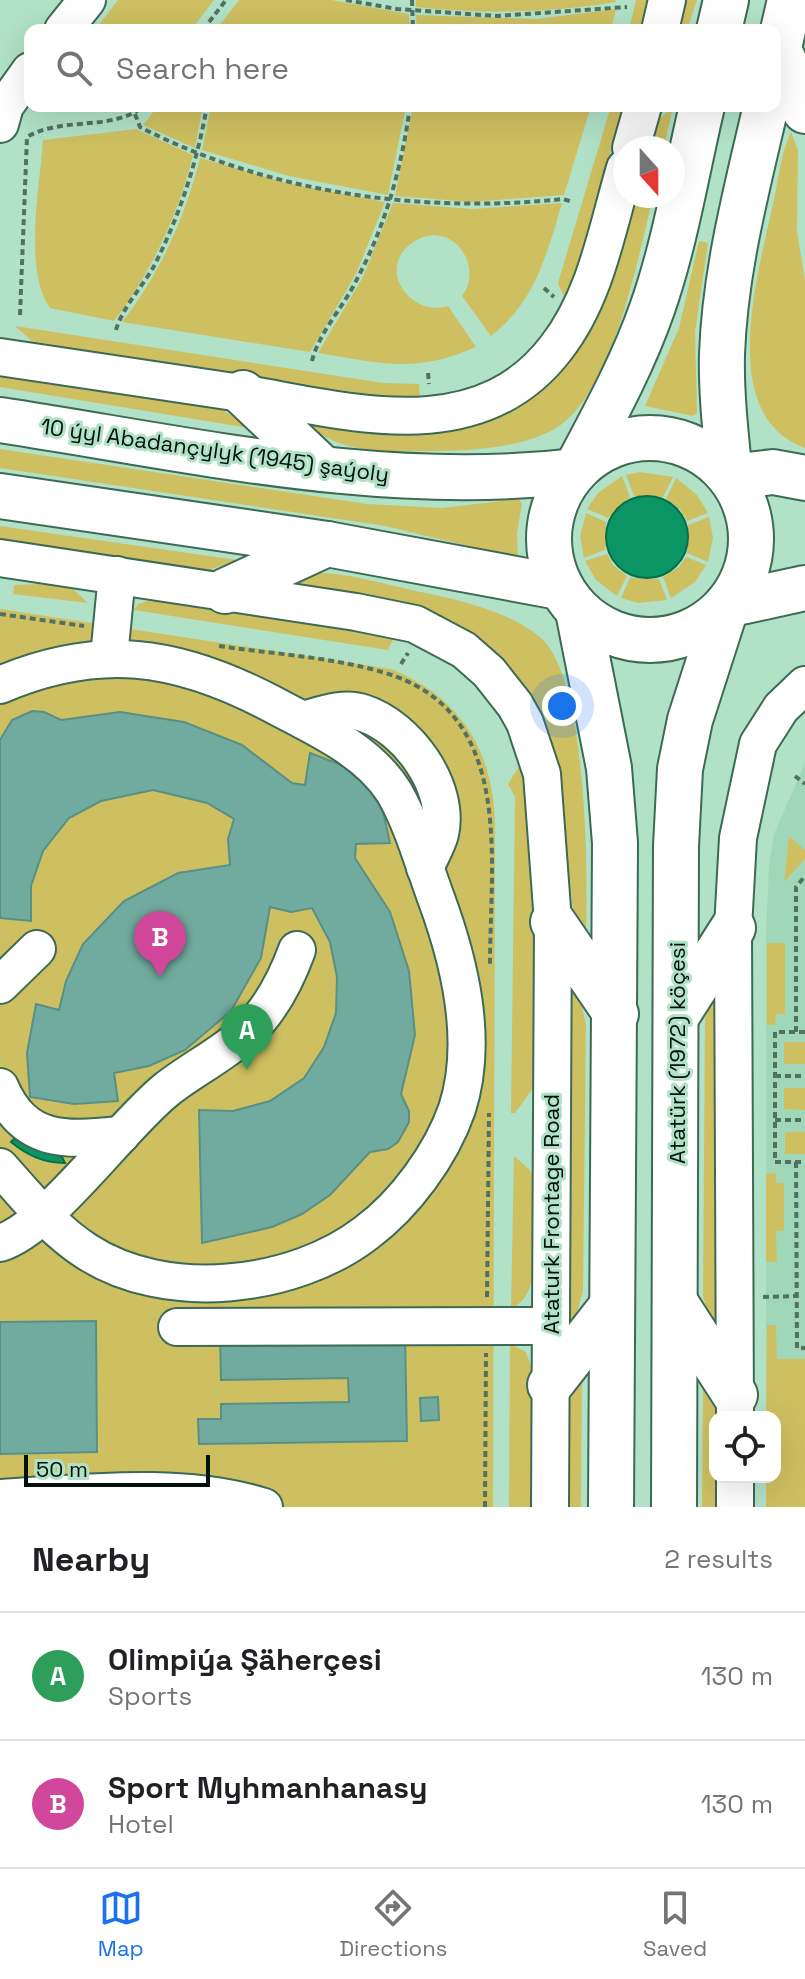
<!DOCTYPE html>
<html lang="en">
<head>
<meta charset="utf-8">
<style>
  body { margin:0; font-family:"Space Grotesk",sans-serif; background:#f6f6f6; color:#202124 }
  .controls { position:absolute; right:24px; bottom:24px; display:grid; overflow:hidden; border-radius:16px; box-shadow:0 8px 32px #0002 }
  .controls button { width:72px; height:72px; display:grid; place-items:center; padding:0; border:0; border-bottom:2px solid #e0e0e0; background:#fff; color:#202124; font:40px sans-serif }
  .compass { position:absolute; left:613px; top:136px; width:72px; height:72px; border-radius:50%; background:#fff; box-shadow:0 8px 32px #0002; rotate:159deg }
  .scale { position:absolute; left:24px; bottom:20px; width:186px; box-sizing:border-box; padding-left:8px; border:4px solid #021109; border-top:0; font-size:22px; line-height:28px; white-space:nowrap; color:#021109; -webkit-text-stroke:6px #b1e1c7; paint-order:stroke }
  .you { position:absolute; left:562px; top:706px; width:28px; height:28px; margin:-20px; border:6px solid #fff; border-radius:50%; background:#1a73e8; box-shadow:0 0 0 12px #1a73e833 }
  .badge { display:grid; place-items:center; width:52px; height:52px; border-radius:50%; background:#1a73e8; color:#fff; font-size:26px; font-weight:700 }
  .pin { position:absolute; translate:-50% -66px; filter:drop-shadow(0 2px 4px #0008) }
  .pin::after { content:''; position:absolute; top:42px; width:28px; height:24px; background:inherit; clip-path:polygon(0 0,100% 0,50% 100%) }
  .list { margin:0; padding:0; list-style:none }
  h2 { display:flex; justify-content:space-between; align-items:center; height:104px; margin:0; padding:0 32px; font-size:34px }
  h2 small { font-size:26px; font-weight:400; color:#757577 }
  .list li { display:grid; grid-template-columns:52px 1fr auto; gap:24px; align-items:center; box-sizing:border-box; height:128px; padding:0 32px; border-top:2px solid #e0e0e0 }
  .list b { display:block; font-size:30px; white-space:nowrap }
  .list p { margin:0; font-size:26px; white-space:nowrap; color:#757577 }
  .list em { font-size:26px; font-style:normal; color:#757577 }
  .icon { flex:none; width:44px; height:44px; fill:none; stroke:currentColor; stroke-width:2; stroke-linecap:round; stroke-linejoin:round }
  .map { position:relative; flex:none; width:805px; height:1507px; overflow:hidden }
  .search { position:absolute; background:#fff; box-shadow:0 8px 32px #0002; left:24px; right:24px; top:24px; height:88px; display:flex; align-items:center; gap:20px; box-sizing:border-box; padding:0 28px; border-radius:16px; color:#757577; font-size:30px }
  .sheet { height:360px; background:#fff }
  nav { display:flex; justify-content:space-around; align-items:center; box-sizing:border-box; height:112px; border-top:2px solid #e0e0e0; background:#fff; font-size:22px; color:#757577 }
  nav a { display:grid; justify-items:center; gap:4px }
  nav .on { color:#1a73e8 }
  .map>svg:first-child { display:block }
  .built { fill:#a0d7b9 }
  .green { fill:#cec061 }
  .water { fill:#0b9464; stroke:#086d49; stroke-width:2 }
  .building { fill:#71aa9f; stroke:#589086; stroke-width:2 }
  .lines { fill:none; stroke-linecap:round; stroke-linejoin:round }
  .minor-casing { stroke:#3d6a54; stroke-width:40 }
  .major-casing { stroke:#3d6a54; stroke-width:48 }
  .path { stroke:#537161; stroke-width:4; stroke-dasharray:6 4; stroke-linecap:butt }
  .minor { stroke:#fff; stroke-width:36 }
  .major { stroke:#fff; stroke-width:44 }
  .labels { text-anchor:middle; stroke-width:6; stroke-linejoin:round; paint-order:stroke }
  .street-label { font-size:22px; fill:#021109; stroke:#b1e1c7 }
</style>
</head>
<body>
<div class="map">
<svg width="805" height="1507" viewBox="0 0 805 1507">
  <rect width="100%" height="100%" fill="#b1e1c7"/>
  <!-- built -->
  <polygon class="built" points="805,763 805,1507 766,1507 766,1477 775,1477 775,1417 766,1417 766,934 769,868 774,834"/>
  <!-- green -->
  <g class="green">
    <polygon points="118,0 214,0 191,30 95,30"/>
    <polygon points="239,0 331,0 409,14 410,30 216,30"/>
    <path d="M416,0h199l1,2c-67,11 -133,12 -200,5z"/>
    <polygon points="636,0 648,0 641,30 629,30"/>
    <polygon points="683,0 697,0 687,30 677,30"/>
    <polygon points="616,9 611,30 417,30 416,15 536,19"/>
    <polygon points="158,106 203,106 195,148 143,125"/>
    <polygon points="211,106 406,106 388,195 289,176 202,150"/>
    <polygon points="413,106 591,106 564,195 472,202 395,196"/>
    <polygon points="611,106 623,106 573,287 568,297 564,297 558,283"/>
    <polygon points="673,107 664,148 648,148 658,120"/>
    <path d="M136,129l57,26c-14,58 -42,118 -79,166l-64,-13c-27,-38 -10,-121 -7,-168z"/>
    <path d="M791,132l7,18 -1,81 8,50v167c-88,-31 -48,-171 -33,-239 6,-24 8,-55 19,-77z"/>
    <path d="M200,158l87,25 98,19 -29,72 -46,78 -188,-30c37,-46 64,-107 78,-164z"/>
    <path d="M635,196h18c-14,60 -41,199 -97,232 -35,21 -91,23 -131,23 -45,0 -85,3 -120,-29 82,15 130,23 207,-18 36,-20 66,-48 85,-85 19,-38 27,-82 38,-123z"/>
    <path d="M393,203l79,6 90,-6c-15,51 -27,99 -71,133l-29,-40c24,-33 -14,-79 -50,-53 -36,25 -2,75 36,63l28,41c-61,27 -95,16 -158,6l45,-76z"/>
    <polygon points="699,241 708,243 695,332 697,413 693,416 645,406 679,328"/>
    <polygon points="15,326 383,383 419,384 420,399 381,399 54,348 32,341"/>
    <polygon points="0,373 222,410 255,429 0,387"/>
    <polygon points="0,449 367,504 442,508 518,499 522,503 517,533 518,558 385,526 0,468"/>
    <polygon points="640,472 673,477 663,497 634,496 626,475"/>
    <polygon points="622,476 630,497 608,518 587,509 598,493"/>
    <polygon points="676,478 697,495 708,513 687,521 680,509 666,499"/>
    <polygon points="586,513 606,522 605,550 584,558 580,536"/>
    <polygon points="709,517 713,538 708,562 687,553 688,525"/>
    <polygon points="0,526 237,560 209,570 0,540"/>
    <polygon points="607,554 614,566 627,576 617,596 596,580 585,561"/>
    <polygon points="686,557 706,565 695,582 671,598 663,577 679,567"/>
    <path d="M313,573c34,-1 74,12 108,19 38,8 88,19 119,45 48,40 48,239 46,302l-13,-29 -16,-152 -37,-75 -233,-99z"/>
    <polygon points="630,578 659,579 667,600 638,603 621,598"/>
    <polygon points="39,584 71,587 88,603 13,594 14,585"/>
    <polygon points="155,599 394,637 388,650 134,610 138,604"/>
    <path d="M0,609l391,60c69,28 102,81 104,155l-2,683h-493z"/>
    <polygon points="522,762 537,921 534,1087 515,1113 511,1113 515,797 508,784"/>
    <polygon points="789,836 805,850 805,859 784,882"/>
    <polygon points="767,943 785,943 785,1014 776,1014 775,1025 767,1025"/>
    <polygon points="718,989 717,1333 703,1298 705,1018"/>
    <polygon points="575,991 580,999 586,1024 583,1290 578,1309 567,1331 570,993"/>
    <rect x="784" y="1042" width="21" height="22"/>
    <polygon points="784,1088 805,1088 805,1110 784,1109"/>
    <rect x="785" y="1132" width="20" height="22"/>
    <path d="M514,1156l16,14 5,14c0,32 11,113 -24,124z"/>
    <polygon points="776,1173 776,1183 784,1183 784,1231 776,1231 777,1262 766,1262 766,1174"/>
    <polygon points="767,1325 776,1325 777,1359 805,1359 805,1507 766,1507 766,1477 775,1477 775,1417 766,1417"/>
    <polygon points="510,1344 526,1352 534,1375 533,1507 509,1507"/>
    <path d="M579,1380l3,1 -1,126h-14c0,-40 -8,-90 12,-127z"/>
    <polygon points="703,1383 718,1415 717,1507 702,1507"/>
  </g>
  <!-- water -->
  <g class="water">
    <circle cx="647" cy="537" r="41"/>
    <path d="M14,1139l48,18 3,6c-22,0 -38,-8 -54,-21z"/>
  </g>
  <!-- building -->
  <g class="building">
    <polygon points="32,711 44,712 61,720 120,712 184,722 242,745 292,783 305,785 310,753 411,792 382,807 390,843 356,844 355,858 390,912 409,971 415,1035 401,1094 409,1111 409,1122 398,1142 388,1149 370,1152 330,1195 302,1214 272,1227 202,1243 199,1110 233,1111 270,1101 304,1078 324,1047 336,1013 337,977 330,942 312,908 291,912 270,907 261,958 231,1011 185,1050 149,1066 114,1073 118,1101 74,1104 30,1097 27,1053 36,1004 59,1010 66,981 83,944 124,901 178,873 230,865 228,839 234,819 207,803 153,790 101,801 69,818 43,851 31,886 31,921 0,918 0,740 12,720"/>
    <polygon points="96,1321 97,1452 0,1454 0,1322"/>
    <polygon points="405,1333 407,1441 199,1444 198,1419 221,1419 221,1404 349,1402 348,1378 221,1380 220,1335"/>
    <polygon points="438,1397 439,1420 421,1421 420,1398"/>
  </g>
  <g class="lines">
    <defs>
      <g id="minor">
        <polyline points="63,30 87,0"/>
        <polyline points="660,30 667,0"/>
        <polyline points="0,124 5,106 30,71"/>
        <polyline points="631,148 643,106"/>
        <path d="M0,357c78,12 156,23 234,35 108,17 242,61 322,-44 40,-51 51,-119 69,-180"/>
        <polyline points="0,558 356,612 415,624 464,650 489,672 515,705 525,723 542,774 553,922 550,1507"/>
        <polyline points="109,657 117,575"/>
        <path d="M0,685c99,-42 176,-31 270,18 43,23 97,46 124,89 19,33 29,71 42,106 24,65 43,143 21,211 -16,46 -52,95 -91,124 -73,56 -201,70 -280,18 -33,-21 -60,-55 -86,-84"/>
        <path d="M303,720c18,-5 41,-14 60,-7 44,14 88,74 77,121 -3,11 -10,23 -15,34"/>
        <polyline points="0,985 37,949"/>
        <path d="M0,1087c25,58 67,53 121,48"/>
        <path d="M0,1243c48,-14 122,-118 166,-153 25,-20 56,-35 80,-57 24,-22 40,-53 51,-83"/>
        <polyline points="177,1327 550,1326"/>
        <polyline points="735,1417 733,928 738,838 758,744 781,708 805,685"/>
        <polyline points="735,1477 735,1507"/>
        <path d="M0,1498c85,-5 182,-17 264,9"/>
      </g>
      <g id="major">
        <polyline points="719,30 726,0"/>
        <polyline points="779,49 805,111"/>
        <polyline points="775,65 790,0"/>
        <path d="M766,106c-19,82 -41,164 -44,248 -1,41 4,82 8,123l43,-5 32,6"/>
        <polyline points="243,393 323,469"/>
        <path d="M0,420c190,29 383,74 575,51 28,-53 57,-105 77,-162 23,-65 34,-135 50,-203"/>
        <circle cx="650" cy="539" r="101"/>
        <polyline points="0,496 327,544 559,587"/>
        <polyline points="225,591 327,544"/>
        <polyline points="578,611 609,768 615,843 611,1507"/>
        <polyline points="553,922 616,1014"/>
        <polyline points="678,1014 733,928"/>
        <polyline points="675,1302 735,1395"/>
        <polyline points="550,1385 611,1307"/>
        <polyline points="674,1507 676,846 680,769 690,720 727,605 805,588"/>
      </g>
    </defs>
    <!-- minor casing -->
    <use href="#minor" class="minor-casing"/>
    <!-- major casing -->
    <use href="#major" class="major-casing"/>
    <!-- path -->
    <g class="path">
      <polyline points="346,0 397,9 497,16 627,7"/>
      <polyline points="412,0 413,30"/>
      <polyline points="203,30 226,0"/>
      <path d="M135,114l5,13c128,66 281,87 423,72l10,3"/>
      <polyline points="544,288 554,297"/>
      <path d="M20,315l7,-178c35,-21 85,-5 117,-31"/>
      <path d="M116,330c6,-22 27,-44 38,-64 26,-51 43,-104 53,-160"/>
      <path d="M312,361c6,-27 32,-55 44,-80 29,-54 46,-114 54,-175"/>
      <polyline points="428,373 429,384"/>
      <polyline points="0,614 84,626"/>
      <path d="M219,646c54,8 112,11 163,26 134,38 108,185 108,293"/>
      <polyline points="401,664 408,653"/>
      <polyline points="795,776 805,784"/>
      <polyline points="796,1032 796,887 805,876"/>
      <polyline points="805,1032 775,1032 775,1162 805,1162"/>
      <polyline points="775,1076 805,1076"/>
      <polyline points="775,1120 805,1120"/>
      <polyline points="796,1162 797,1348 805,1348"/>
      <polyline points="487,1297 489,1113"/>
      <polyline points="763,1297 796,1296"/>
      <polyline points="485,1507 486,1353"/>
    </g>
    <!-- minor -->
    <use href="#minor" class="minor"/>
    <!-- major -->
    <use href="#major" class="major"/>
  </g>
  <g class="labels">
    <!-- street labels -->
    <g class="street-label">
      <text transform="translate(215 450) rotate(8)" y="8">10 ýyl Abadançylyk (1945) şaýoly</text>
      <text transform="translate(677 1053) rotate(-90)" y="8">Atatürk (1972) köçesi</text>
      <text transform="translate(551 1214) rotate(-90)" y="8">Ataturk Frontage Road</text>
    </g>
  </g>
</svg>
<div class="controls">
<button><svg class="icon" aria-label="locate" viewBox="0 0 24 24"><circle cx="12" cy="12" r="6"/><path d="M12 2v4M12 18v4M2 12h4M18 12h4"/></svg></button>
</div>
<svg class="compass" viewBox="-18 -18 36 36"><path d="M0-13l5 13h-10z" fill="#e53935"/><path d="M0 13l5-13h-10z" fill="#757577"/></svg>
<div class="scale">50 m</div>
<div class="you"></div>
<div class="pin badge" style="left:247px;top:1070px;background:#2e9e5b">A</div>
<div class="pin badge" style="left:160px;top:977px;background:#d1479c">B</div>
<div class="search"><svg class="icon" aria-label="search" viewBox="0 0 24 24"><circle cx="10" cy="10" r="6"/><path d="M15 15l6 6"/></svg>Search here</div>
</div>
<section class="sheet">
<h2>Nearby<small>2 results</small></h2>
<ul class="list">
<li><span class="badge" style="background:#2e9e5b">A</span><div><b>Olimpiýa Şäherçesi</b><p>Sports</p></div><em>130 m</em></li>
<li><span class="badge" style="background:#d1479c">B</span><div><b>Sport Myhmanhanasy</b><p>Hotel</p></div><em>130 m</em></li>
</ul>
</section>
<nav>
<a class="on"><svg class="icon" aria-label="map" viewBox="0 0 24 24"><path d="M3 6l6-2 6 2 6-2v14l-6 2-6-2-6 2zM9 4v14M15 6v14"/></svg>Map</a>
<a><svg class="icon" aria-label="directions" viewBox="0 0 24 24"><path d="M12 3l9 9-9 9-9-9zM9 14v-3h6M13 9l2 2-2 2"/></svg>Directions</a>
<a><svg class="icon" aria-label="saved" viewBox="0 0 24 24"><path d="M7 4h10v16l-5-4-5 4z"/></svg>Saved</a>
</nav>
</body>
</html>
